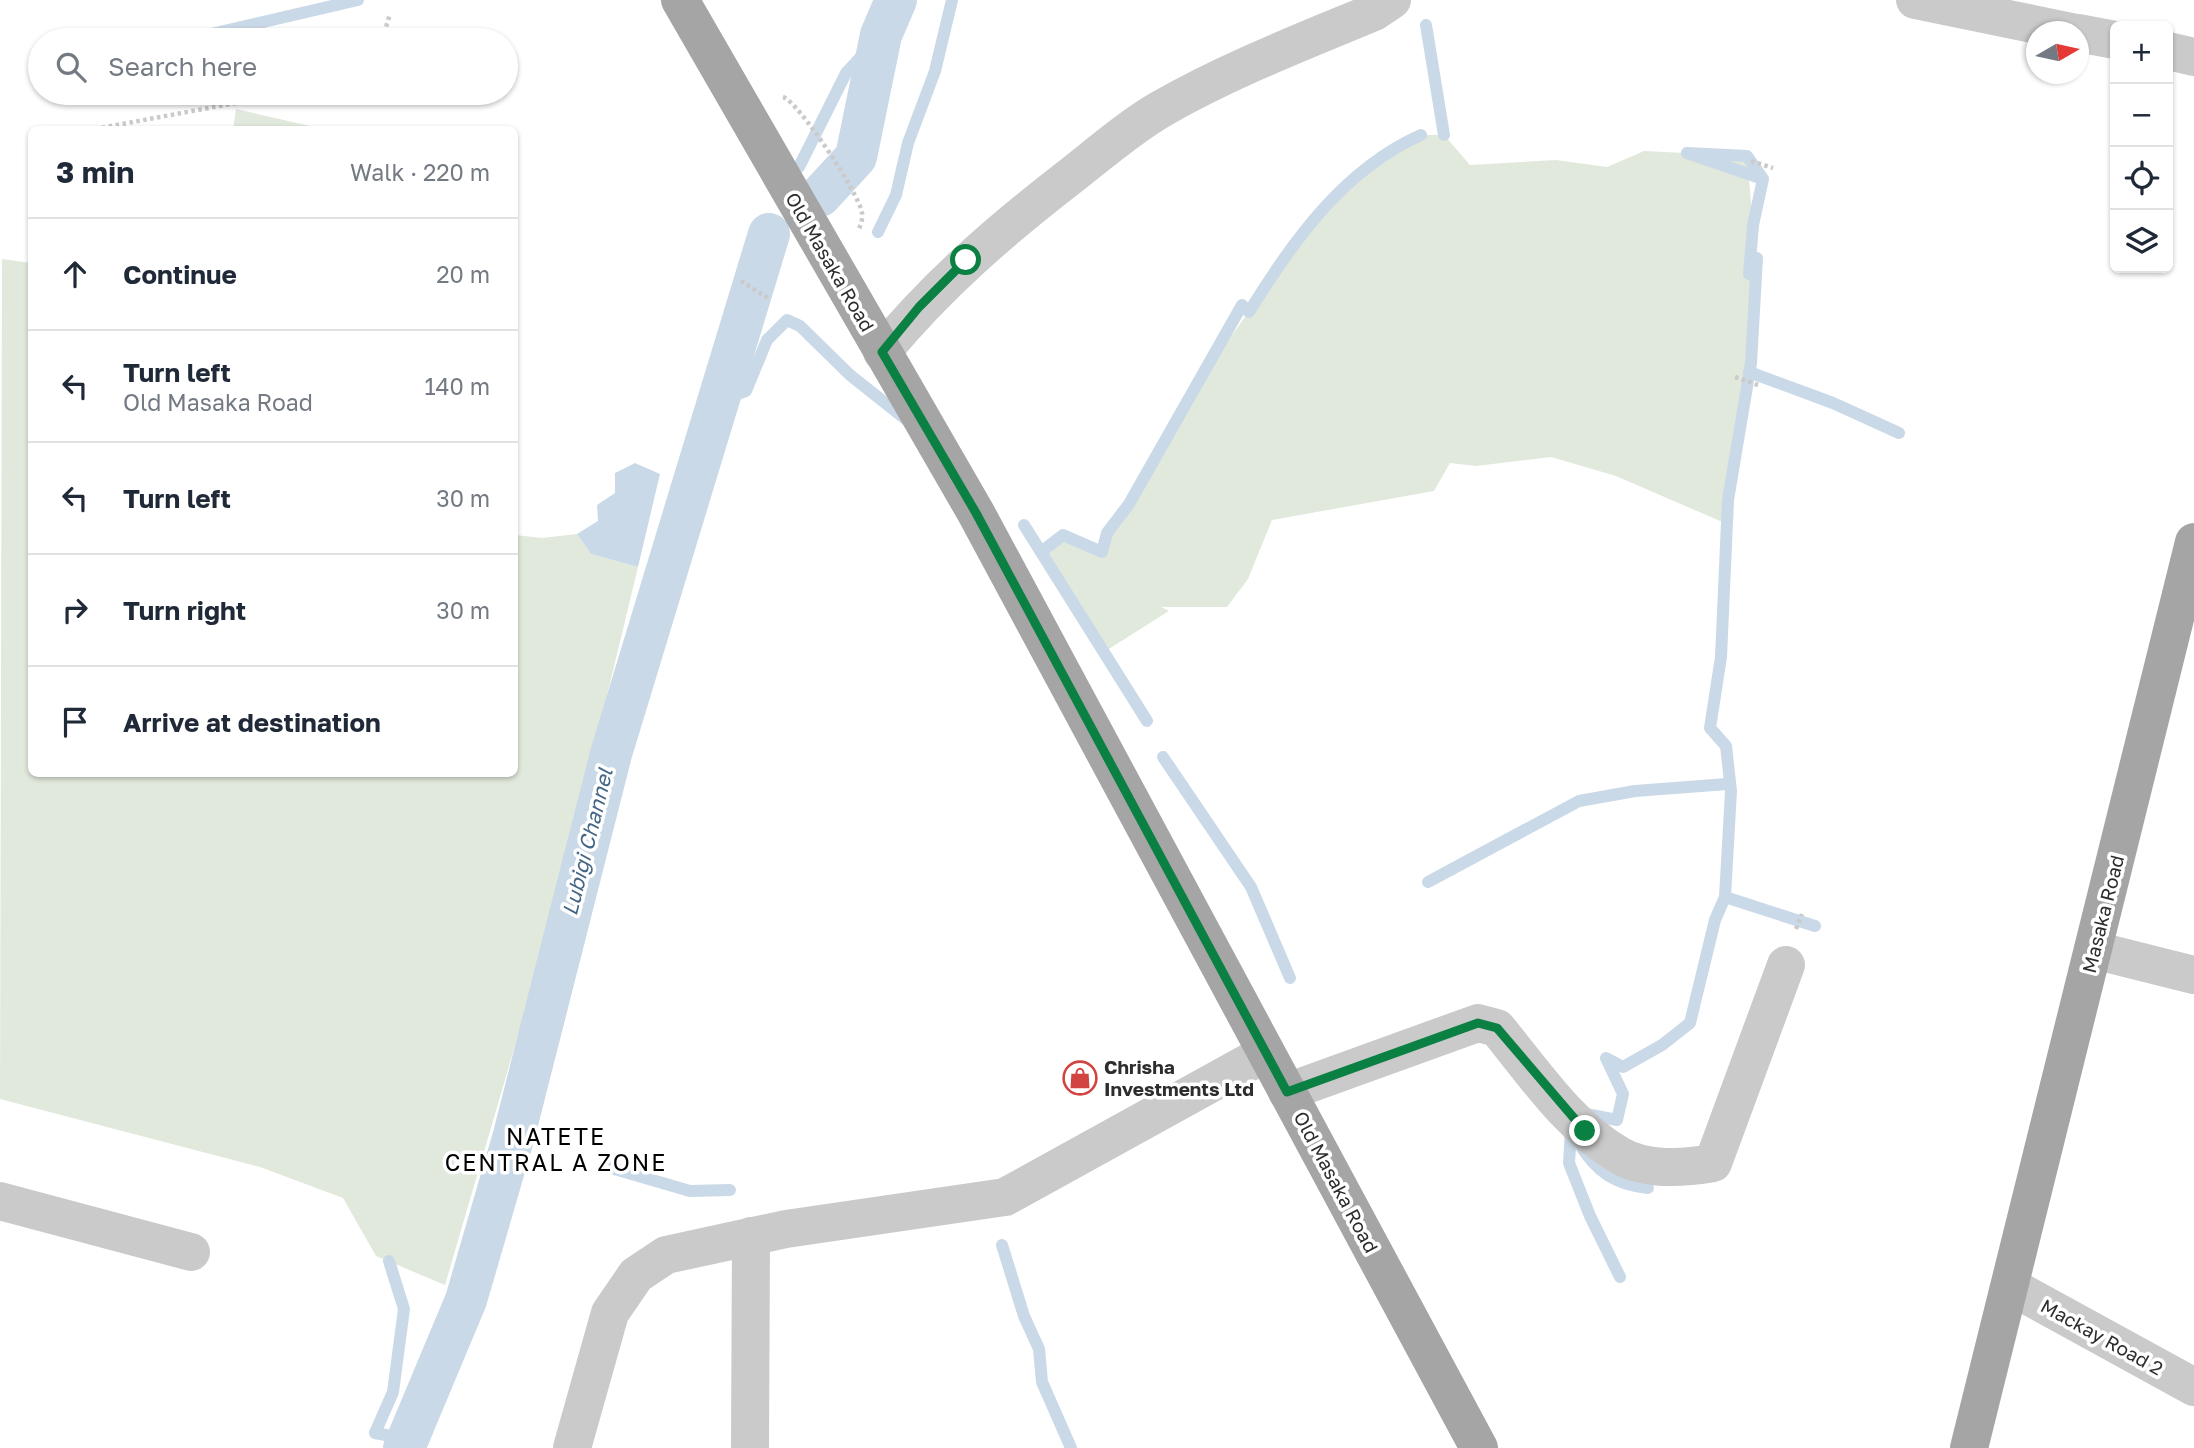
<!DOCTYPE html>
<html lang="en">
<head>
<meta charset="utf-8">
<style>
  body { margin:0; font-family:"Golos Text",sans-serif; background:#f2f2f3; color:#1f2937 }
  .controls { position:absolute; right:21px; top:21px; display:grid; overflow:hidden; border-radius:10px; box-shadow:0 2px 5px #0004 }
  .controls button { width:63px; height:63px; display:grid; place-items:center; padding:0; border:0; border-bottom:2px solid #e0e1e3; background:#fff; color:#1f2937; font:35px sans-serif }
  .compass { position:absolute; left:2026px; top:21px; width:63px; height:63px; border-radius:50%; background:#fff; box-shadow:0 2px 5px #0004; rotate:81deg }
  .stop { position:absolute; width:21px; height:21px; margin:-16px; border:5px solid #0b8043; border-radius:50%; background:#fff }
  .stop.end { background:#0b8043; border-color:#fff; box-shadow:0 2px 7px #0008 }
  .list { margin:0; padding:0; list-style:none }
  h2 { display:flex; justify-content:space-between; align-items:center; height:91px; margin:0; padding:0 28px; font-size:30px }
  h2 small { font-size:23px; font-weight:400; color:#747a83 }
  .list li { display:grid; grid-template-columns:46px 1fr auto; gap:21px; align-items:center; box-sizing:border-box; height:112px; padding:0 28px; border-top:2px solid #e0e1e3 }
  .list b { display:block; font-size:26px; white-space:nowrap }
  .list p { margin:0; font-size:23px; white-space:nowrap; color:#747a83 }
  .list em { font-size:23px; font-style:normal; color:#747a83 }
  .icon { flex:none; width:38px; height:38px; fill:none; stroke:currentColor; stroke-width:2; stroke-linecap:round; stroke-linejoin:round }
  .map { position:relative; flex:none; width:2194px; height:1448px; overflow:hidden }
  .search { position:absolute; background:#fff; box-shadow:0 2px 5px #0004; left:28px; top:28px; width:490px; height:77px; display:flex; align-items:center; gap:18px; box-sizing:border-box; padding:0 24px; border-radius:38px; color:#747a83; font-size:26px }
  .panel { position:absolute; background:#fff; box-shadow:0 2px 5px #0004; left:28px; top:126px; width:490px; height:651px; border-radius:10px }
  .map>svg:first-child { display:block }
  .green { fill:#e1e9dc }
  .water { fill:#cad9e7 }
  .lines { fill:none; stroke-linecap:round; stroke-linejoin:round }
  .stream { stroke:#cad9e7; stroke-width:12 }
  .canal { stroke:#cad9e7; stroke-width:42 }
  .path { stroke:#cacaca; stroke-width:4.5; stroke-dasharray:3.5 3.5; stroke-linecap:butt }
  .minor { stroke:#cacaca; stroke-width:38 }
  .major { stroke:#a5a5a5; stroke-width:38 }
  .route { stroke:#0b8043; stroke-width:9 }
  .labels { text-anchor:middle; stroke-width:7; stroke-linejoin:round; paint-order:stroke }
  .street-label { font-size:19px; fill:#2d2d2d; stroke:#fff }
  .poi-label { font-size:19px; font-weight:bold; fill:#2d2d2d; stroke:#fff; text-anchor:start }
  .water-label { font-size:21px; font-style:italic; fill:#446685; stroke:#fff }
  .quarter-label { font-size:23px; letter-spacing:2px; fill:#000; stroke:#fff }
</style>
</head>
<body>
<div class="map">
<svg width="2194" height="1448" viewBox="0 0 2194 1448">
  <rect width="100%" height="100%" fill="#fff"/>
  <!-- green -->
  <g class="green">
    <polygon points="236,109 310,126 317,129 233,129"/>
    <polygon points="1421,135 1444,135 1470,165 1556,160 1607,167 1644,151 1747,156 1753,225 1750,272 1757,258 1751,363 1728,500 1727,524 1616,476 1551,457 1476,466 1450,463 1434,491 1272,520 1248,579 1227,607 1161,607 1169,611 1104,652 1041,552 1063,535 1102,552 1107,533 1129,504 1199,382 1310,225 1346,183 1402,143"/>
    <polygon points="2,259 31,263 32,774 514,774 515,535 542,538 577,534 591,554 638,567 559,895 445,1285 376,1256 343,1198 260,1167 0,1099"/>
  </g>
  <!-- water -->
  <polygon class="water" points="635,463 660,474 638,567 591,554 577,534 598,521 597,505 615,493 615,473"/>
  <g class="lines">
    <!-- stream -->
    <g class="stream">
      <polyline points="1426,25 1444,135"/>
      <polyline points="211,34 358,0"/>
      <polyline points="799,167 846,73 881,35"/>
      <polyline points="1763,179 1687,153 1747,156 1763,179 1753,225 1749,274 1757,258 1751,363 1728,500 1721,657 1710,728 1726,746 1731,791 1725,897 1815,926"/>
      <polyline points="878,232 896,195 908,143 935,71 952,0"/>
      <polyline points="1749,372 1833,403 1899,433"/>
      <polyline points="718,402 746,391 767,340 787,320 800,326 850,375 908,421"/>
      <polyline points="1024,525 1147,721"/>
      <path d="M1041,552l22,-17 39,17 5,-19 22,-29 113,-199 7,7c43,-70 95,-143 172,-177"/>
      <polyline points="1163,757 1251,887 1290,978"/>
      <polyline points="1428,882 1579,801 1635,791 1727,784"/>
      <polyline points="1581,1113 1617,1120 1623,1094 1606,1058 1623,1067 1662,1045 1690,1023 1715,920 1725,897"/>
      <polyline points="1571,1129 1569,1163 1590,1216 1620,1277"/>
      <path d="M1579,1143c17,29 37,42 69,45"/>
      <polyline points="604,1166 690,1191 730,1190"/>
      <polyline points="1002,1245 1024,1316 1039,1349 1042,1382 1071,1448"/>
      <polyline points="389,1261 404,1309 393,1392 375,1433 407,1439"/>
    </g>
    <!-- canal -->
    <g class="canal">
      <polyline points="820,196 856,157 881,35 896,0"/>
      <polyline points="404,1448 466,1300 514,1135 611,754 769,234"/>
    </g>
    <!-- path -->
    <g class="path">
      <polyline points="382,40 390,14"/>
      <path d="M783,97c15,4 77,98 79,116 1,5 -1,11 -3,16"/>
      <polyline points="95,129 290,93"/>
      <polyline points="1751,161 1773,168"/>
      <polyline points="741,281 768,298"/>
      <polyline points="1735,377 1758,385"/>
      <polyline points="1796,929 1802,914"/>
    </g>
    <!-- minor -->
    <g class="minor">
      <polyline points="1915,0 2072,32"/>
      <polyline points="2078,33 2115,40"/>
      <polyline points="2168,51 2194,57"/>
      <path d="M882,352c56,-68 120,-123 190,-177 28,-22 58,-48 89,-66 68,-39 141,-67 213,-97l18,-12"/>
      <polyline points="2094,950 2194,975"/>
      <path d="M1287,1092l191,-69 19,5c36,44 72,98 122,127 26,16 66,13 94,8l73,-198"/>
      <polyline points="0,1201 191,1252"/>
      <polyline points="2010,1286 2194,1387"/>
      <polyline points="572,1448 610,1313 636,1275 666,1255 786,1229 1005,1197 1266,1053"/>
      <polyline points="750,1448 751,1236"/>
    </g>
    <!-- major -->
    <g class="major">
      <polyline points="680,0 976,513 1479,1448"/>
      <polyline points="1969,1448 2194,542"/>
    </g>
  </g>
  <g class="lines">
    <!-- route -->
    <polyline class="route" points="966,260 919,307 882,352 976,513 1287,1092 1478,1023 1497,1028 1585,1131"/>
  </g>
  <!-- icons -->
  <defs>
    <symbol id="shop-ring" viewBox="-11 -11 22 22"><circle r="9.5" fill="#fff" stroke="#d14441" stroke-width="1.5"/><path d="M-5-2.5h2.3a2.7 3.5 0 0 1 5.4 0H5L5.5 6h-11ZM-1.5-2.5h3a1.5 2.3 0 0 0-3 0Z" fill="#d14441"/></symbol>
  </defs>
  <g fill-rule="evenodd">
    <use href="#shop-ring" x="1061" y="1059" width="38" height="38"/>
  </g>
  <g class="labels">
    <!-- street labels -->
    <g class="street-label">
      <text transform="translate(830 262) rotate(60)" y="7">Old Masaka Road</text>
      <text transform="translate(2103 914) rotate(-76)" y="7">Masaka Road</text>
      <text transform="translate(1336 1182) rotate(62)" y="7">Old Masaka Road</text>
      <text transform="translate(2102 1337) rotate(29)" y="7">Mackay Road 2</text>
    </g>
    <!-- poi labels -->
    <g class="poi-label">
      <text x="1104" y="1074">Chrisha<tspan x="1104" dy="22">Investments Ltd</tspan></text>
    </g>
    <!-- water labels -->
    <g class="water-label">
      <text transform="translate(588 842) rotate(-76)" y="7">Lubigi Channel</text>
    </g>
    <!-- quarter labels -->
    <g class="quarter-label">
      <text x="556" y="1145">NATETE<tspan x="556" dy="26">CENTRAL A ZONE</tspan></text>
    </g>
  </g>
</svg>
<div class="controls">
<button>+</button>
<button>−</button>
<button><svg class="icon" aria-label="locate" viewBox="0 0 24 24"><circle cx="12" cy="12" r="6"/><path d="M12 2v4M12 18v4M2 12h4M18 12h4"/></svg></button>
<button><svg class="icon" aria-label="layers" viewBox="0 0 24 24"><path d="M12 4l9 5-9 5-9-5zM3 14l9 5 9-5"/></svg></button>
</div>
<svg class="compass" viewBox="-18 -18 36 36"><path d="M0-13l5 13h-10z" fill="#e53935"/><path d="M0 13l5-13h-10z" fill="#747a83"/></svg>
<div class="stop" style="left:966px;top:260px"></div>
<div class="stop end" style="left:1585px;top:1131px"></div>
<div class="search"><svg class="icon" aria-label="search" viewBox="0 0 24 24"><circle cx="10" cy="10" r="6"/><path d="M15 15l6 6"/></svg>Search here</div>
<section class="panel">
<h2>3 min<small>Walk · 220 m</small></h2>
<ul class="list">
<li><svg class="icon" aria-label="ahead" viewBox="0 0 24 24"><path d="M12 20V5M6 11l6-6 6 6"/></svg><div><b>Continue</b></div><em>20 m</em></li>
<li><svg class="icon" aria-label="left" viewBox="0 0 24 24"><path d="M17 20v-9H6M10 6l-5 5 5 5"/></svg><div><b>Turn left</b><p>Old Masaka Road</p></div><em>140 m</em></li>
<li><svg class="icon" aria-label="left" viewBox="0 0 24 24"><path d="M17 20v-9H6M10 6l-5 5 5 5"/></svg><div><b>Turn left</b></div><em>30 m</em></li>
<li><svg class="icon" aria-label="right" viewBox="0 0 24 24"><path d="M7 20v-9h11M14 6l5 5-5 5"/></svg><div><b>Turn right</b></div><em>30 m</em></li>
<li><svg class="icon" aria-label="arrive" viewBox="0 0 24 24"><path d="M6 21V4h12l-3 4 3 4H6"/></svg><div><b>Arrive at destination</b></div></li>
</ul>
</section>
</div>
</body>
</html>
